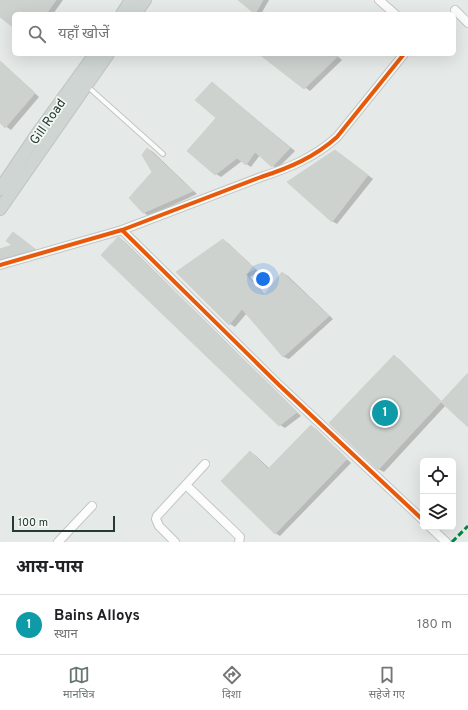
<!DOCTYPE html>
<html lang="hi">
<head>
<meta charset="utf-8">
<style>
  body { margin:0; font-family:Overpass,"Noto Sans Devanagari",sans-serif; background:#f6f6f6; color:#202124 }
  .controls { position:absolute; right:12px; bottom:12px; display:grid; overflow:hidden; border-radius:6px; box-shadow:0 4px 16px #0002 }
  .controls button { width:36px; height:36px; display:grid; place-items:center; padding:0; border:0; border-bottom:1px solid #e0e0e0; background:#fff; color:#202124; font:20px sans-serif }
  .scale { position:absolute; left:12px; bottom:10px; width:103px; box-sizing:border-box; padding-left:4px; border:2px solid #253a31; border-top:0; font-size:11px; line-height:14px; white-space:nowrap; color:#253a31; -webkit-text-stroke:3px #f3f8f4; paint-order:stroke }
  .you { position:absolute; left:263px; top:279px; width:14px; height:14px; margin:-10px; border:3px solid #fff; border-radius:50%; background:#1a73e8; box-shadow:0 0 0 6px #1a73e833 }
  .badge { display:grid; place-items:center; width:26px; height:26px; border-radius:50%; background:#687771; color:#fff; font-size:13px; font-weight:700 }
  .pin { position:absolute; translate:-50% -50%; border:2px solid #fff; box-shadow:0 1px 4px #0006 }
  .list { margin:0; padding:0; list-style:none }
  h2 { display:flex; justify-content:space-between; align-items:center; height:52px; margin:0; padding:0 16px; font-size:17px }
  h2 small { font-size:13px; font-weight:400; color:#757577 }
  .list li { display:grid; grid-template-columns:26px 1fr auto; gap:12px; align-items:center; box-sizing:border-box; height:60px; padding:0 16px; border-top:1px solid #e0e0e0 }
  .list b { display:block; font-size:15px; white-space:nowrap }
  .list p { margin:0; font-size:13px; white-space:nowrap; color:#757577 }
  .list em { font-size:13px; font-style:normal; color:#757577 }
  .icon { flex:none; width:22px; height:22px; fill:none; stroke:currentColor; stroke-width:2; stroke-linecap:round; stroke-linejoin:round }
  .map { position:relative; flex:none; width:468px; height:542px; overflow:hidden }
  .search { position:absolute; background:#fff; box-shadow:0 4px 16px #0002; left:12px; right:12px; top:12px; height:44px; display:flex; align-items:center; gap:10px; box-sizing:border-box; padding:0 14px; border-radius:6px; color:#757577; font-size:15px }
  .sheet { height:112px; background:#fff }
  nav { display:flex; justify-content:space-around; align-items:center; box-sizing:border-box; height:56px; border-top:1px solid #e0e0e0; background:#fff; font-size:11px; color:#757577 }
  nav a { display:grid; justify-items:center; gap:2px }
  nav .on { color:#687771 }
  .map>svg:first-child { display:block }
  .shadow { fill:#0003 }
  .building { fill:#cdd2cf; stroke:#ced2d0 }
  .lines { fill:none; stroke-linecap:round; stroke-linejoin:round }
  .service-casing { stroke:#c2c6c4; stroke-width:6 }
  .minor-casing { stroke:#c2c6c4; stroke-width:10 }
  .primary-casing { stroke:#bdc4c1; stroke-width:14 }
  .service { stroke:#fbfcfb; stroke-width:4 }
  .minor { stroke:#fbfcfb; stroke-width:8 }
  .primary { stroke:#cfd5d2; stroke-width:12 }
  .quiet { stroke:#00873e; stroke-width:3; stroke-dasharray:6 3; stroke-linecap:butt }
  .cycleway-casing { stroke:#f3f8f4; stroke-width:6 }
  .cycleway { stroke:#e8590c; stroke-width:4 }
  .labels { text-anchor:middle; stroke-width:3.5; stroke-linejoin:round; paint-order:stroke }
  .street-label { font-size:13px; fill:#253a31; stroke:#f3f8f4 }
</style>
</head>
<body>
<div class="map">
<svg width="468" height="542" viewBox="0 0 468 542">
  <rect width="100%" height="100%" fill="#e5e9e7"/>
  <!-- shadow -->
  <g class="shadow">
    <polygon points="0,0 63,0 53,14 14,14 14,27 0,16"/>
    <polygon points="239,0 269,0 261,14 256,14"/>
    <polygon points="260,54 335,54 342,60 310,91"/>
    <polygon points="0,61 39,97 11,130 0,122"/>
    <polygon points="212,83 295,151 277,169 260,155 251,167 242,161 221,177 216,174 217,118"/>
    <polygon points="148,149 153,152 197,194 149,216 144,213 131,198 153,172"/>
    <polygon points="340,154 373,179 337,224 332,221"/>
    <polygon points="18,236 39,252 0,263 0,250 14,245"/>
    <polygon points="119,238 124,241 301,416 285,428 280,425"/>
    <polygon points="223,240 228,243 259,272 250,277 265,295 283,273 288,276 333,319 289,359 284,357 247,313 235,327 230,324"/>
    <polygon points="394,356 399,359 442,402 468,374 468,426 446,405 384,472 378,469"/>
    <polygon points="311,426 316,429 351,463 280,536 275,533 250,452 255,455 270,469"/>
  </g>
  <!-- building -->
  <g class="building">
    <polygon points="0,0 56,0 46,14 14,14 14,28 0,17"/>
    <polygon points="238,0 263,0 255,14"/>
    <polygon points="259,54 335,54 338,56 304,89"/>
    <polygon points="0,61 35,93 5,128 0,123"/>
    <polygon points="212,82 290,148 272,167 255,152 246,165 237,158 215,175 187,151 216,118 195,100"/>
    <polygon points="147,148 193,191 143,213 129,198 152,172 142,155"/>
    <polygon points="335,150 368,175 332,222 287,182"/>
    <polygon points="13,232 35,249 0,259 0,249 12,245 6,241"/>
    <polygon points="118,237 119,237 297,412 279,426 101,255"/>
    <polygon points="223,239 255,269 245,274 264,295 282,272 329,316 283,357 242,309 229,325 176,272"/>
    <polygon points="394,355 441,402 378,470 329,423"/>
    <polygon points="468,373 468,427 441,402"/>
    <polygon points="311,425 347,459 275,534 221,481 250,451 268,469"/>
  </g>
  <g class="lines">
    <defs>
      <polyline id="service" points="87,86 163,154"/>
      <g id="minor">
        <polyline points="379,0 395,14"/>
        <polyline points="455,10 468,23"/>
        <path d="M404,54l-67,83c-22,20 -48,31 -76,40l-139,53 157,155 144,135"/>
        <polyline points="0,265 122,230"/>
        <polyline points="186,485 237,534 240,537 239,542"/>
        <polyline points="430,527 446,542"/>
        <polyline points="58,542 92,506"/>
        <polyline points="175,542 159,526 156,519 157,516 205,464"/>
      </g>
      <g id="primary">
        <polyline points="122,14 131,0"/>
        <polyline points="135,14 145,0"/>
        <polyline points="0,189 40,130 95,54"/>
        <polyline points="0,209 108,54"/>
      </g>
    </defs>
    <!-- service casing -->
    <use href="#service" class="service-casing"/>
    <!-- minor casing -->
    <use href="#minor" class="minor-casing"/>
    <!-- primary casing -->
    <use href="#primary" class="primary-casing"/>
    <!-- service -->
    <use href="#service" class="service"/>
    <!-- minor -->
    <use href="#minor" class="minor"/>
    <!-- primary -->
    <use href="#primary" class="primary"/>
    <!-- quiet -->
    <polyline class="quiet" points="452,542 468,526"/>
    <defs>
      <g id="cycleway">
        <path d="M404,54l-67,83c-22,20 -48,31 -76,40l-139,53 157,155 144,135"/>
        <polyline points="0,265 122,230"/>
      </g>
    </defs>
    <!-- cycleway casing -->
    <use href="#cycleway" class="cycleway-casing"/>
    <!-- cycleway -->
    <use href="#cycleway" class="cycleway"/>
  </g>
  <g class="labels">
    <!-- street labels -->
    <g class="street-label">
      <text transform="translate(47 121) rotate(-55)" y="5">Gill Road</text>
    </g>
  </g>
</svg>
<div class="controls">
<button><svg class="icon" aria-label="locate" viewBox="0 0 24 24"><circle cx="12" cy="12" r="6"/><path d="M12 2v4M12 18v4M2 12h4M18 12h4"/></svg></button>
<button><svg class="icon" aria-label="layers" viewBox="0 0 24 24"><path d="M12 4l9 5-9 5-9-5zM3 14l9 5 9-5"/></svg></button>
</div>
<div class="scale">100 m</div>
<div class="you"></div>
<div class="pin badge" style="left:385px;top:413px;background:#0f9aa8">1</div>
<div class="search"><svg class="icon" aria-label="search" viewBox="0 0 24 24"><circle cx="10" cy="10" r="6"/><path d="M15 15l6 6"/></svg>यहाँ खोजें</div>
</div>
<section class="sheet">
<h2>आस-पास<small></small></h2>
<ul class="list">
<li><span class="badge" style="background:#0f9aa8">1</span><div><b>Bains Alloys</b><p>स्थान</p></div><em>180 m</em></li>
</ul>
</section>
<nav>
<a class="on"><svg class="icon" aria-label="map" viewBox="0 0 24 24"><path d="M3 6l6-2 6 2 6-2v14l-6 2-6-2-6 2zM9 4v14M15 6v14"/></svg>मानचित्र</a>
<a><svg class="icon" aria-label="directions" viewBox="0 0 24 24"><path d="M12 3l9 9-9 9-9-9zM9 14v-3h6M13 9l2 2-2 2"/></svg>दिशा</a>
<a><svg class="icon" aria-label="saved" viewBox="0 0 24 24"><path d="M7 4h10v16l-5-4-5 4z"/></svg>सहेजे गए</a>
</nav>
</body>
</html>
